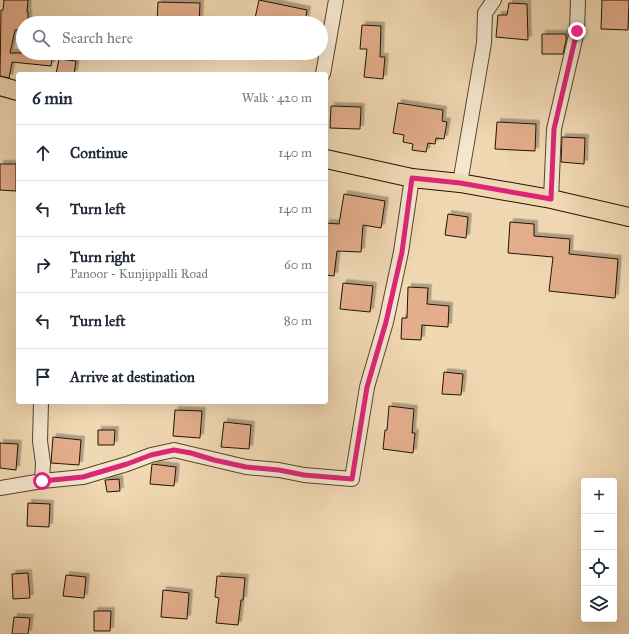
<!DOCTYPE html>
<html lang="en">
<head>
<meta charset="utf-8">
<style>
  body { margin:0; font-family:"IM FELL Great Primer",serif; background:#f2f2f3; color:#1f2937 }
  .controls { position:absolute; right:12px; bottom:12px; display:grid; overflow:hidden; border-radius:4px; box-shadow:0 4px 16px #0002 }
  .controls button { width:36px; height:36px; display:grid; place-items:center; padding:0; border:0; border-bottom:1px solid #e0e1e3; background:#fff; color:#1f2937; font:20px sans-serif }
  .stop { position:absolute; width:12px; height:12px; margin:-9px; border:3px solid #db2777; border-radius:50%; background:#fff }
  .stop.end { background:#db2777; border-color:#fff; box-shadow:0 1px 4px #0008 }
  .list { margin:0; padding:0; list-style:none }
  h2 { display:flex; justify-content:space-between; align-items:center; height:52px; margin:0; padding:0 16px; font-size:17px }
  h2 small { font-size:13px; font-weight:400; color:#747a83 }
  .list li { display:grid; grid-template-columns:26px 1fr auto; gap:12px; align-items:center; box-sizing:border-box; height:56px; padding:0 16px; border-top:1px solid #e0e1e3 }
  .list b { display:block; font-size:15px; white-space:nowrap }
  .list p { margin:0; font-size:13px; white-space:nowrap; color:#747a83 }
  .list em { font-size:13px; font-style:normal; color:#747a83 }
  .icon { flex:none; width:22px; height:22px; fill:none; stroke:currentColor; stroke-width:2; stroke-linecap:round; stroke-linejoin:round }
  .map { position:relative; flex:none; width:629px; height:634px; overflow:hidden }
  .search { position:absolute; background:#fff; box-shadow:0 4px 16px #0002; left:16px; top:16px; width:312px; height:44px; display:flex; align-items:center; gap:10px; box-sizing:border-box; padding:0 14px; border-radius:22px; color:#747a83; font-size:15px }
  .panel { position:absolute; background:#fff; box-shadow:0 4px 16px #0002; left:16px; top:72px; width:312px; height:332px; border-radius:4px }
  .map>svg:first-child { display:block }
  .building { fill:#e4ae8c; stroke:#1f1406; filter:url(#shadow) }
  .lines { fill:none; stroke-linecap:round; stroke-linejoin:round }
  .minor-casing { stroke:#534531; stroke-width:16 }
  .major-casing { stroke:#1f1406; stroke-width:20 }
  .minor { stroke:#f5e6ce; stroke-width:14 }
  .major { stroke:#f0d8b3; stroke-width:18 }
  .route { stroke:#db2777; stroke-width:5 }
</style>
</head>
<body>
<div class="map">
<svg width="629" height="634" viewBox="0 0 629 634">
  <defs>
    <filter id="shadow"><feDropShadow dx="3.5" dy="-3.5" stdDeviation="0" flood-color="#0004"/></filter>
  </defs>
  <rect width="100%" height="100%" fill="#f0d8b3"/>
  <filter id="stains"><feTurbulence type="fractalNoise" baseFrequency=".005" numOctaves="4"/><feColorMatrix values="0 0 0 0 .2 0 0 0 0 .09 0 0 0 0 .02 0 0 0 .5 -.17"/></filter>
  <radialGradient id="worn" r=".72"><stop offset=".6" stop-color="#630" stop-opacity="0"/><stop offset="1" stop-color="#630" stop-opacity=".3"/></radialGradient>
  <!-- building -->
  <g class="building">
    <polygon points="4,0 28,0 27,12 28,12 28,23 23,23 23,30 15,30 10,53 53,53 51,66 12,62 9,78 0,76 1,10 3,10"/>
    <polygon points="259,0 307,10 305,23 254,23"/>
    <polygon points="602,0 629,0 628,30 601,29"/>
    <polygon points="158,2 200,3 199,23 157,23"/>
    <polygon points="509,3 527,4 528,40 496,37 498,15 507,15"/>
    <polygon points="362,25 381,26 380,57 385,57 383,79 364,77 367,49 360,49"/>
    <polygon points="542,34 566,34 566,40 563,54 542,54"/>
    <polygon points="59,59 76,61 74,74 56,74"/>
    <polygon points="398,103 443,110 442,121 447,122 444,139 436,138 435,144 428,143 426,152 412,150 413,144 403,142 404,135 393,133"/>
    <polygon points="331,106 361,107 360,129 330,128"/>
    <polygon points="497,122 536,124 535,151 495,149"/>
    <polygon points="562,137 585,138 584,164 561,162"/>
    <polygon points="0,164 16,164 16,191 0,190"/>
    <polygon points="344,194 385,201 381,228 363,225 361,252 337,251 334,276 326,275 326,223 339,224"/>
    <polygon points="448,214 468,217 466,238 445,235"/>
    <polygon points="510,222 534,224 534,236 570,239 569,254 618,259 615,298 549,291 553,257 508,253"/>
    <polygon points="343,283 373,286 370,312 340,309"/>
    <polygon points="408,287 428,288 427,304 449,306 448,327 422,325 421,340 401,339 402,318 407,318"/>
    <polygon points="444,372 463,374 461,395 442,394"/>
    <polygon points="389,406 414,409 412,433 415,433 413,453 383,449 385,430 387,430"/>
    <polygon points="175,410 202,411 200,438 173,436"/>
    <polygon points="224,422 251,425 249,449 221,447"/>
    <polygon points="98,430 115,430 114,445 98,445"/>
    <polygon points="53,437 81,440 79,465 51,463"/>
    <polygon points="0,443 18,444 16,470 0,468"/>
    <polygon points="152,464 176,467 174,486 150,484"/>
    <polygon points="119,479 120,491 107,492 105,480"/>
    <polygon points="28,503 50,504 49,527 27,526"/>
    <polygon points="28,573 30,598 13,599 12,574"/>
    <polygon points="66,575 86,577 84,598 63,596"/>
    <polygon points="217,576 245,578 243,600 241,600 238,625 216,623 219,598 215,597"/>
    <polygon points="163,590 189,593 187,619 161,617"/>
    <polygon points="94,611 111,611 110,631 94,631"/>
    <polygon points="14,617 30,618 28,634 12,634"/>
  </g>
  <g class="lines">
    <defs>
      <g id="minor">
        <polyline points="323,74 336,0"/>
        <polyline points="460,183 484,43 485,13 494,0"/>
        <polyline points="551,199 554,129 577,31 578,0"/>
        <polyline points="41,402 40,441 43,463 42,481"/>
        <polyline points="0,488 42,481 83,477 127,464 151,455 174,450 246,467 279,470 304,475 352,479 367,387 386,322 401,252 412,178"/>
      </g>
      <g id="major">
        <polyline points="0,86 18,91"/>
        <polyline points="326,159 412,178 460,183 551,199 629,217"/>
      </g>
    </defs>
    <!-- minor casing -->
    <use href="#minor" class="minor-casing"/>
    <!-- major casing -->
    <use href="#major" class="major-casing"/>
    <!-- minor -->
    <use href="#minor" class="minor"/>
    <!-- major -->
    <use href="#major" class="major"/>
  </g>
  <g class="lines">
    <!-- route -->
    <polyline class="route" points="42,481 83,477 127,464 151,455 174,450 191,453 214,460 246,467 279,470 304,475 352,479 367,387 386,322 402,252 412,178 460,183 551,199 554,129 577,31"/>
  </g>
  <rect width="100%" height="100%" filter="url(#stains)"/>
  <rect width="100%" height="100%" fill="url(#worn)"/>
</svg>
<div class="controls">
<button>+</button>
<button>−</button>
<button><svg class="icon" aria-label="locate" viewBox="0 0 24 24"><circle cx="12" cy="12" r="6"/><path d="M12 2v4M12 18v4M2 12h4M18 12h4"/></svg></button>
<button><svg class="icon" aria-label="layers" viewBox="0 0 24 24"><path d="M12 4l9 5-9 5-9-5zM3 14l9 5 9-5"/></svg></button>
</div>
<div class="stop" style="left:42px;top:481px"></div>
<div class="stop end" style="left:577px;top:31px"></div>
<div class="search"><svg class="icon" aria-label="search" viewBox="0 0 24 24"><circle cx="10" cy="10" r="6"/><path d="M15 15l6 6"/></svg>Search here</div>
<section class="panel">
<h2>6 min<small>Walk · 420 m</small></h2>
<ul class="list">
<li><svg class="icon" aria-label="ahead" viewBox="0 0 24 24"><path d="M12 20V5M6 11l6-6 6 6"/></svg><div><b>Continue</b></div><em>140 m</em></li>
<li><svg class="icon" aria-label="left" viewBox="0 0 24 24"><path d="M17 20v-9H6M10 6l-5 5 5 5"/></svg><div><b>Turn left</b></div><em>140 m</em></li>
<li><svg class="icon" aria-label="right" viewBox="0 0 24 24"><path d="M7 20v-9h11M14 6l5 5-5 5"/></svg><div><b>Turn right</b><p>Panoor - Kunjippalli Road</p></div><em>60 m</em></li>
<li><svg class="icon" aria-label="left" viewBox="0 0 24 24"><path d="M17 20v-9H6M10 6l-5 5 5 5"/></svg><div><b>Turn left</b></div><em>80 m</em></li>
<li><svg class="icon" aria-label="arrive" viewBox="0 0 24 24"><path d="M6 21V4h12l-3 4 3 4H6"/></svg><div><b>Arrive at destination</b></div></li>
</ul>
</section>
</div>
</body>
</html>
